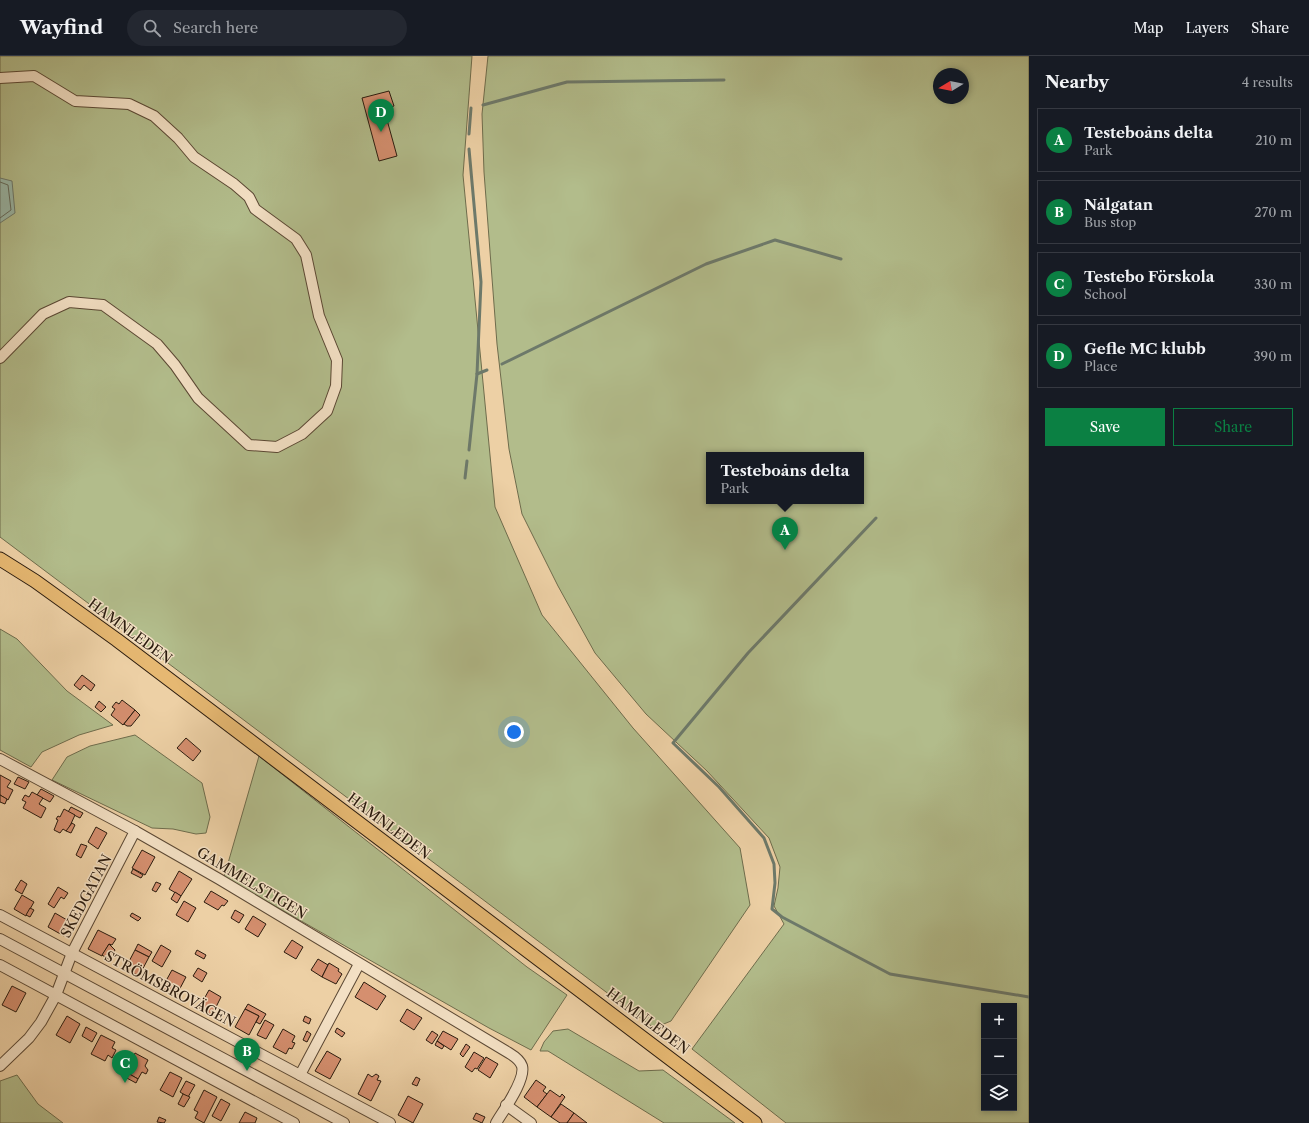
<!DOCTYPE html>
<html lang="en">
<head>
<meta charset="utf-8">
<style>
  body { margin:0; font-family:"Libre Caslon Text",serif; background:#242831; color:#f1f3f6 }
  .controls { position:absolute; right:12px; bottom:12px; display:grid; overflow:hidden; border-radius:0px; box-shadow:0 2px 6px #0003 }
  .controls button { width:36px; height:36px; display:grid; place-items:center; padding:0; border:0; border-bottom:1px solid #363941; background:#171b24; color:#f1f3f6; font:20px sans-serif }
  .compass { position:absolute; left:933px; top:12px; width:36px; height:36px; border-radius:50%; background:#171b24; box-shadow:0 2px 6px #0003; rotate:260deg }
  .you { position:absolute; left:514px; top:676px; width:14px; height:14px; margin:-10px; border:3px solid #fff; border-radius:50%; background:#1a73e8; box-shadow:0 0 0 6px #1a73e833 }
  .badge { display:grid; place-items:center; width:26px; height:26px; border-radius:50%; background:#0b8043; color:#fff; font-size:13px; font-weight:700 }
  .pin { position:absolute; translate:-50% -33px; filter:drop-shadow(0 1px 2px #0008) }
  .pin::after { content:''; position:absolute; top:21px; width:14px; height:12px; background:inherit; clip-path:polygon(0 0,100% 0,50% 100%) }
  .popup { position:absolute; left:706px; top:396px; width:158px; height:52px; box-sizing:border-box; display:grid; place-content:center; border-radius:0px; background:#171b24; filter:drop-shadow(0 1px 3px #0005); font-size:13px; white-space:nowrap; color:#9ea1a6 }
  .popup b { font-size:15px; color:#f1f3f6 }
  .popup::after { content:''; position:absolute; left:50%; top:100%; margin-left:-8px; border:8px solid transparent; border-top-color:#171b24 }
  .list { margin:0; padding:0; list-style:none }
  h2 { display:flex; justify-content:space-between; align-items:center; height:52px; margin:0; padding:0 16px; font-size:17px }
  h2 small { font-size:13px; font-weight:400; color:#9ea1a6 }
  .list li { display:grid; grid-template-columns:26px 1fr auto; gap:12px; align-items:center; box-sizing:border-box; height:64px; margin:0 8px 8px; padding:0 8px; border:1px solid #363941; border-radius:0px }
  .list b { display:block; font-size:15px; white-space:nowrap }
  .list p { margin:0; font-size:13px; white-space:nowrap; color:#9ea1a6 }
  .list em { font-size:13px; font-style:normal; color:#9ea1a6 }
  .actions { display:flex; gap:8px; padding:12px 16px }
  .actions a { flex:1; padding:9px 0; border:1px solid #0b8043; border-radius:0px; text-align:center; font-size:14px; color:#0b8043 }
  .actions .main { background:#0b8043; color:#fff }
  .icon { flex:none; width:22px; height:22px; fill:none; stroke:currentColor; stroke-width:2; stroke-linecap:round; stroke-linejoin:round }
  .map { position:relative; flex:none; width:1029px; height:1067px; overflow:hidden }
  header { display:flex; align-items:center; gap:24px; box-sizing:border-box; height:56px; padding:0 20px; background:#171b24; border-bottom:1px solid #363941 }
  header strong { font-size:19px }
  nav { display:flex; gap:22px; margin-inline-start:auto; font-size:14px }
  .search { width:280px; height:36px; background:#242831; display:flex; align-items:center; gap:10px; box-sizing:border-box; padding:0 14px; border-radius:22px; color:#9ea1a6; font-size:15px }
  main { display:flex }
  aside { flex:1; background:#171b24 }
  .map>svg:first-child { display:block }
  .green { fill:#b2bc8b; stroke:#6e6c4c; fill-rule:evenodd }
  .water { fill:#99b7a7; stroke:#6d796a }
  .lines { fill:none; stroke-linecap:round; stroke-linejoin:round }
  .shore { stroke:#62695a; stroke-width:1 }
  .stream { stroke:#6d796a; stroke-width:3 }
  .building { fill:#d58f6f; stroke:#2a1b0e }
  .minor-casing { stroke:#5b4834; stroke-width:12 }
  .major-casing { stroke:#2a1b0e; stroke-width:15 }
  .minor { stroke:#f3e0c4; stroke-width:10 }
  .major { stroke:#e6b872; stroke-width:13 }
  .labels { text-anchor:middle; stroke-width:3; stroke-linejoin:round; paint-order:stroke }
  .street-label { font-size:14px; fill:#2a1b0e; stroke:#f3e0c4 }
</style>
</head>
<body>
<header>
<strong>Wayfind</strong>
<div class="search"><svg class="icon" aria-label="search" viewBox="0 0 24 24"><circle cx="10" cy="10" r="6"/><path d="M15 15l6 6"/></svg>Search here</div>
<nav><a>Map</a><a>Layers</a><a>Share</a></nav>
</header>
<main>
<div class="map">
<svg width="1029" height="1067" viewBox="0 0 1029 1067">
  <rect width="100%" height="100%" fill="#edd0a5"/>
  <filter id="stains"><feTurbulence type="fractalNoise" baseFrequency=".005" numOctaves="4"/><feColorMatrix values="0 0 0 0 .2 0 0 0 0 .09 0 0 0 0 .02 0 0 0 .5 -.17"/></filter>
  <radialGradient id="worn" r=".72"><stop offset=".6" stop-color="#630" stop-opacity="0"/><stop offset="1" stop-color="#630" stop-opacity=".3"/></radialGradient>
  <!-- green -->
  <g class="green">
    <polygon points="0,0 472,0 463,119 495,451 542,559 633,672 740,792 750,849 671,965 654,972 0,481"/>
    <path d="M488,0h541v1067h-243l-94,-74 92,-125 -10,-18 4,-18 2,-21 -11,-29 -62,-67 -61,-57 -51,-61 -37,-67 -36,-72 -13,-65 -12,-105 -13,-172 -2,-58zM939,18h24v24h-24zM709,399h152v46h-152zM984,950h30v102h-30z"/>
    <polygon points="0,573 17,583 67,635 113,669 79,679 42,696 31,711 0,694"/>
    <polygon points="135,679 202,727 210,761 206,777 196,778 173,773 152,772 52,724 67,701 90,690"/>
    <polygon points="259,700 527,911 567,939 531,994 489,972 224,821"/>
    <polygon points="568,973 639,1015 663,1014 735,1067 664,1067 548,995 540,995 544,986 553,975"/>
    <polygon points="17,1019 38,1048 63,1067 0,1067 0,1025"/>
  </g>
  <!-- water -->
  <polygon class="water" points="0,122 12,125 15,157 0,167"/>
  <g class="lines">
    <!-- shore -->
    <polyline class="shore" points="0,126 8,129 11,154 0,162"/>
    <!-- stream -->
    <g class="stream">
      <polyline points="483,49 567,26 724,24"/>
      <polyline points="469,78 471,52"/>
      <polyline points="502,308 706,208 775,184 841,203"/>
      <polyline points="477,318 487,314"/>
      <polyline points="469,394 477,318 481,226 469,93"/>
      <polyline points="465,422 467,405"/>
      <polyline points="876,462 748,597 673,687 719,731 764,782 774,808 775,827 772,853 782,861 890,918 1029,941"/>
    </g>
  </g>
  <!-- building -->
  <g class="building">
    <polygon points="389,35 394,50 384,53 397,100 379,105 362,42"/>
    <polygon points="82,619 95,629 91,635 84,629 80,634 74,629"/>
    <polygon points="122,644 135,654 123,669 111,659 115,653 112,651 116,646 119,648"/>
    <polygon points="99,645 106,651 101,656 95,651"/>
    <polygon points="135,654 140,659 131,670 127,670 124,668"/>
    <polygon points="186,682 201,695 193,705 177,692"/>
    <polygon points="0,719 11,725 7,731 13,734 8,744 0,739"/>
    <polygon points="18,721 29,726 25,733 14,728"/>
    <polygon points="41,733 54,740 50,746 37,739"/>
    <polygon points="32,736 43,742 39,748 46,752 41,762 23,752 26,746 22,744 25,739 29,741"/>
    <polygon points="0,739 7,743 5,748 0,746"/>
    <polygon points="71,751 83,757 80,762 68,756"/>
    <polygon points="64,753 75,759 69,772 66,775 63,773 60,777 54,774 58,764 56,763 58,760 60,761"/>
    <polygon points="72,767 75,769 71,777 66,775"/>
    <polygon points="96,771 107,777 98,793 88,786"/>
    <polygon points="81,788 87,790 81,802 76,799"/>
    <polygon points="142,794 155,801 145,819 132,812"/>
    <polygon points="133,813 143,819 141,822 131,817"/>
    <polygon points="179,815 192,823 181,840 169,833"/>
    <polygon points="21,824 27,828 22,838 15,834"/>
    <polygon points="156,826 161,828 156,836 152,834"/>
    <polygon points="58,831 68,837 64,843 61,841 54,852 48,848"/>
    <polygon points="211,835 228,845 224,850 222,849 218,854 204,846"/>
    <polygon points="175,836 181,840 177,847 171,843"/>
    <polygon points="22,839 34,846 26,860 14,853"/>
    <polygon points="184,845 196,852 188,866 176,859"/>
    <polygon points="30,852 34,854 30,861 26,859"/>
    <polygon points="235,854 244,859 239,867 231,862"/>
    <polygon points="55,857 67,864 64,869 69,872 64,880 48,871"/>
    <polygon points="132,857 141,862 138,865 130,860"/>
    <polygon points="253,860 266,868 258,881 245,873"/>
    <polygon points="98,874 116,883 112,889 109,888 102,900 88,893"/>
    <polygon points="292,884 303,891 296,903 284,896"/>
    <polygon points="109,888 115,894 110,904 102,899"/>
    <polygon points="138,888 152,896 149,901 135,894"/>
    <polygon points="161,889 171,895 162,911 152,905"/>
    <polygon points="135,894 149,901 139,920 125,913"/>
    <polygon points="197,894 206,899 204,903 195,898"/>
    <polygon points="318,903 328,909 322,921 311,914"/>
    <polygon points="329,907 339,913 338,915 342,918 336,928 322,921"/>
    <polygon points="198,912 207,917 202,926 193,920"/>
    <polygon points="172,914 186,921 176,940 162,932"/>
    <polygon points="364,926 386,940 377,954 355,941"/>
    <polygon points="12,930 26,937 16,956 2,949"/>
    <polygon points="209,934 221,941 212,959 199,952"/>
    <polygon points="248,948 266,958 260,968 256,966 259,960 245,953"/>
    <polygon points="245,953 259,960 249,979 235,971"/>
    <polygon points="407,953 422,962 414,974 400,965"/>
    <polygon points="67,960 80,968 70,987 56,979"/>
    <polygon points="305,960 311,963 309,968 303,965"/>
    <polygon points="265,964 274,969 266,983 257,979"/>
    <polygon points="86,971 97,977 92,986 82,980"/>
    <polygon points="337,972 345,977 342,981 335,976"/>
    <polygon points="283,973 295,980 292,986 295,987 292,993 289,992 286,998 273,991"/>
    <polygon points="307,975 311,978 307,986 303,984"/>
    <polygon points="432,975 438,979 432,988 426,984"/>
    <polygon points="443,975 458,983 451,994 437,985"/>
    <polygon points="101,979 115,986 112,992 116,994 112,1002 108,999 105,1005 91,998"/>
    <polygon points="437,985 444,990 442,993 435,989"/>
    <polygon points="466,988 470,991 463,1001 460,998"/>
    <polygon points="327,995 341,1003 330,1023 315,1015"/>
    <polygon points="474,996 484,1002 477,1013 475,1012 472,1016 465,1011"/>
    <polygon points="135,997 148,1004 145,1010 148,1014 146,1018 142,1016 138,1023 126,1016"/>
    <polygon points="486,1001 498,1008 490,1022 478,1014"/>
    <polygon points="126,1016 138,1023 136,1027 123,1020"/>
    <polygon points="170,1016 182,1022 173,1041 160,1034"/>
    <polygon points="368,1018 372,1021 376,1018 379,1020 377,1024 381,1025 371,1045 358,1038"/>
    <polygon points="416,1021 420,1023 417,1030 412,1028"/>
    <polygon points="536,1024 546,1031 543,1035 547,1038 537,1051 524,1041"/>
    <polygon points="186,1025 195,1029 188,1041 180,1036"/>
    <polygon points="204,1034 217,1041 204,1067 195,1062 198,1056 194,1054"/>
    <polygon points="550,1034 560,1041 562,1038 565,1041 551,1061 537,1051"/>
    <polygon points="183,1038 190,1041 184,1051 178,1048"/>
    <polygon points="408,1040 423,1048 413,1067 398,1059"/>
    <polygon points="221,1043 230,1048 221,1065 212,1060"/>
    <polygon points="561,1048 574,1057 567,1067 560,1067 551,1061"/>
    <polygon points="245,1056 257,1062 255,1067 239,1067"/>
    <polygon points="476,1057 485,1061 482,1067 473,1063"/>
    <polygon points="574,1057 587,1067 567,1067"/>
    <polygon points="159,1061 166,1064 164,1067 157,1066"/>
  </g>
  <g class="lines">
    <defs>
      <g id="minor">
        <polyline points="0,22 34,20 75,45 129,48 154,60 178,82 194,101 234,128 249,141 255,153 296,183 306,199 319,260 337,304 336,330 327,355 302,378 277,391 249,389 198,342 175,309 157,288 103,249 69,246 43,258 0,302"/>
        <path d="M0,703l135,72 84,48 290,174c5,3 11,7 13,13 4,14 -19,45 -26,57"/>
        <polyline points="0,859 390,1067"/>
        <polyline points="0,883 344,1067"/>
        <polyline points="0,909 294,1067"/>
        <polyline points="0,1010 29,982 41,966 56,939 72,897 135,775"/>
        <polyline points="300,1019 359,908"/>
        <polyline points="506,1049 531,1067"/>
      </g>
      <polyline id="major" points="0,503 35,525 117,584 755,1067"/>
    </defs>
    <!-- minor casing -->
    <use href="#minor" class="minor-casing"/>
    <!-- major casing -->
    <use href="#major" class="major-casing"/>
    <!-- minor -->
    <use href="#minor" class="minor"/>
    <!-- major -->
    <use href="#major" class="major"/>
  </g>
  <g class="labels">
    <!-- street labels -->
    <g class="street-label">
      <text transform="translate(130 575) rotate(36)" y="5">HAMNLEDEN</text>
      <text transform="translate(389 770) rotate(37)" y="5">HAMNLEDEN</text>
      <text transform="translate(252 827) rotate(31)" y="5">GAMMELSTIGEN</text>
      <text transform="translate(86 840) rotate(-62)" y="5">SKEDGATAN</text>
      <text transform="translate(170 933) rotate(28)" y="5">STRÖMSBROVÄGEN</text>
      <text transform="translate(648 965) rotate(37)" y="5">HAMNLEDEN</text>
    </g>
  </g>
  <rect width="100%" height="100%" filter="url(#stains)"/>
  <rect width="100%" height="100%" fill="url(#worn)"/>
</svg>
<div class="controls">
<button>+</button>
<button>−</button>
<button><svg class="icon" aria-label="layers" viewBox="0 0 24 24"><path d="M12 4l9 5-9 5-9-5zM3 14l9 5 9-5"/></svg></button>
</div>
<svg class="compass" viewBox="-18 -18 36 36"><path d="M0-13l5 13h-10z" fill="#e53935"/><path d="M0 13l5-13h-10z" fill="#9ea1a6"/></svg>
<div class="you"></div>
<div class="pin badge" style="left:785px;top:494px">A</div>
<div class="popup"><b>Testeboåns delta</b>Park</div>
<div class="pin badge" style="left:247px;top:1015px">B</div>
<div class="pin badge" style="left:125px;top:1027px">C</div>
<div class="pin badge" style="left:381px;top:76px">D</div>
</div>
<aside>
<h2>Nearby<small>4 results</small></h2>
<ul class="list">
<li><span class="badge">A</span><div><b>Testeboåns delta</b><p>Park</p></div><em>210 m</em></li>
<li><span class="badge">B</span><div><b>Nålgatan</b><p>Bus stop</p></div><em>270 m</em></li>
<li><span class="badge">C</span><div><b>Testebo Förskola</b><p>School</p></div><em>330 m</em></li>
<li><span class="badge">D</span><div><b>Gefle MC klubb</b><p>Place</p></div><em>390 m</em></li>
</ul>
<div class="actions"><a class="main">Save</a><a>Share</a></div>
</aside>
</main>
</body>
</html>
